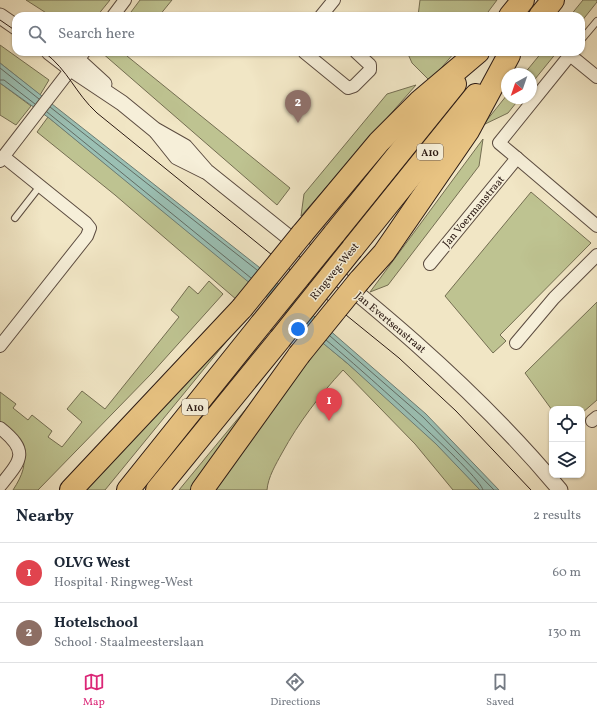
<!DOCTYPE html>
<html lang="en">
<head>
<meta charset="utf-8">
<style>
  body { margin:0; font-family:Vollkorn,serif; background:#f6f6f7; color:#1f2937 }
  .controls { position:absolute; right:12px; bottom:12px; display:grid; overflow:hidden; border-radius:8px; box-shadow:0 1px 3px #0004 }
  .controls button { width:36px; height:36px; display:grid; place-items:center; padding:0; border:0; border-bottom:1px solid #e0e1e3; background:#fff; color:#1f2937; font:20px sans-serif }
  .compass { position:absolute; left:501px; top:68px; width:36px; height:36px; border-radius:50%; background:#fff; box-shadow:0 1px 3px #0004; rotate:220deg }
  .you { position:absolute; left:298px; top:329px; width:14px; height:14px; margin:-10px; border:3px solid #fff; border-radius:50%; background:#1a73e8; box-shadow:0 0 0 6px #1a73e833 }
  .badge { display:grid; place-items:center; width:26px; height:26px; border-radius:50%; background:#db2777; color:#fff; font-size:13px; font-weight:700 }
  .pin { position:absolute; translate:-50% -33px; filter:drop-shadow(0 1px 2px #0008) }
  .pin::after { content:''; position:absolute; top:21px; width:14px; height:12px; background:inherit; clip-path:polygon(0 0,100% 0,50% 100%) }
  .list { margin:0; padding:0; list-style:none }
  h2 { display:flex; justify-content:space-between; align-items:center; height:52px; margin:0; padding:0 16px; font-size:17px }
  h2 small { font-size:13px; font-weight:400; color:#747a83 }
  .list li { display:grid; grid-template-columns:26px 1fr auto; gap:12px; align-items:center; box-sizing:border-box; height:60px; padding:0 16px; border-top:1px solid #e0e1e3 }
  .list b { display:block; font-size:15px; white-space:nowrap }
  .list p { margin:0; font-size:13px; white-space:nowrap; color:#747a83 }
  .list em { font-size:13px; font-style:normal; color:#747a83 }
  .icon { flex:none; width:22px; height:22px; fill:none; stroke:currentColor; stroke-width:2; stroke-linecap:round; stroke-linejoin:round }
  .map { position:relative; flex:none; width:597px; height:490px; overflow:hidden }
  .search { position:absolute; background:#fff; box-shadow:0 1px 3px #0004; left:12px; right:12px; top:12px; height:44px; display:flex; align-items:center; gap:10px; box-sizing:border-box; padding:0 14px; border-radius:12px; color:#747a83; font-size:15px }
  .sheet { height:172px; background:#fff }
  nav { display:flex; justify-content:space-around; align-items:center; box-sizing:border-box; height:56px; border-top:1px solid #e0e1e3; background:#fff; font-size:11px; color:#747a83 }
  nav a { display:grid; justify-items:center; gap:2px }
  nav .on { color:#db2777 }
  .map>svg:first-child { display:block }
  .green { fill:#bec391; stroke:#746e52 }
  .water { fill:#9bc0b4; stroke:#6e7d74 }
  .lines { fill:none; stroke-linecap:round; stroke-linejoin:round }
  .shore { stroke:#626c64; stroke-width:1 }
  .service-casing { stroke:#5c4c40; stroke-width:8 }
  .minor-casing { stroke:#5c4c40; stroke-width:14 }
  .tertiary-casing { stroke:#5c4c40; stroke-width:17 }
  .motorway-casing { stroke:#2a1913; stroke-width:24 }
  .service { stroke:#f6efd9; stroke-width:6 }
  .minor { stroke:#f6efd9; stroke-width:12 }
  .tertiary { stroke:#f6efd9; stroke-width:15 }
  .motorway { stroke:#e8c382; stroke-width:22 }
  .tram { stroke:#2a1913; stroke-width:1 }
  .motorway-bridge-casing { stroke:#2a1913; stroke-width:24; stroke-linecap:butt }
  .motorway-bridge { stroke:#e8c382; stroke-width:22 }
  .labels { text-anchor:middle; stroke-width:3; stroke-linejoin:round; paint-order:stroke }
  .shield { fill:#f6efd9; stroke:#67594e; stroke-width:1 }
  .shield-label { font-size:10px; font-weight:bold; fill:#2a1913 }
  .street-label { font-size:11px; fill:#2a1913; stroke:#f6efd9 }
</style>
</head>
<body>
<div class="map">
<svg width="597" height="490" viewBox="0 0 597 490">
  <rect width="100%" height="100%" fill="#f1e6c5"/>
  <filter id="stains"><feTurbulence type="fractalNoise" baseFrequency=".005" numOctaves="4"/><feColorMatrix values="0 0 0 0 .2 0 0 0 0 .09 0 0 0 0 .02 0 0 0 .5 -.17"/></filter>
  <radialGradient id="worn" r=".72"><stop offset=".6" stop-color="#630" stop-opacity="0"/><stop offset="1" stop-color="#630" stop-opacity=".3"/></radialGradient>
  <!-- green -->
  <g class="green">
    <polygon points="26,0 110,0 97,16 51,16"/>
    <polygon points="140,0 172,0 159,16 128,16"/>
    <polygon points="420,0 497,0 485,16 418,16"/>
    <polygon points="583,0 597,0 597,2 581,22 581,16 570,16"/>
    <polygon points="0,45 49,80 40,95 0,63"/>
    <polygon points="101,52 130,52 127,56 290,188 277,205"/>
    <polygon points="409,52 455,52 430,81 412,63 408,54"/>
    <polygon points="542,52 557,52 531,84 531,74 524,74"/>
    <polygon points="0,83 31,106 16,125 0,115"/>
    <polygon points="416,85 301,216 304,194 387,94"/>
    <polygon points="507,95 507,98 520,98 508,113 483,125"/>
    <polygon points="48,117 250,282 237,300 115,195 37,132"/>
    <polygon points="483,139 479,166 388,285 370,292"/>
    <polygon points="531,192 591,243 500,335 506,341 493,353 445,296"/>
    <path d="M209,281l14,13 -71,79 -114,117h-25c21,-32 9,-41 -13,-65v-33l16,12 -3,4 15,12 4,-5 20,16 -4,6 14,10 20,-25 -15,-13 15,-18 23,18 74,-92 -8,-7 18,-24 9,8z"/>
    <polygon points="597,302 597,400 582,413 582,409 552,410 525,373"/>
    <polygon points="244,320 105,490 84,490"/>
    <path d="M322,342c55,46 110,94 158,148h-27l-38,-46 -72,-74c-24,26 -44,52 -61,83 -6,11 -14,24 -15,37h-54z"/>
    <polygon points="264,387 196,490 179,490"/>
  </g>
  <!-- water -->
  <polygon class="water" points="0,63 264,271 335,335 426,414 499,490 480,490 436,444 347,363 49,118 0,83"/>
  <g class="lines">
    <!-- shore -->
    <g class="shore">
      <polyline points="0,68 39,99"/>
      <polyline points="0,80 4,80 35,104"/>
      <polyline points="50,107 257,270"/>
      <polyline points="47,112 251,278"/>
      <polyline points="330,336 423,417 494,490"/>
      <path d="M326,340c21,17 155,135 157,150"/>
    </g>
    <defs>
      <g id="service">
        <polyline points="581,40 597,21"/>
        <polyline points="15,218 40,186"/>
      </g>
      <g id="minor">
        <polyline points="113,16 125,0"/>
        <polyline points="321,16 334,0"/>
        <polyline points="304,52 348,88 354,86 370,70 370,65 356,52"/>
        <polyline points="517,158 499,143 570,55 597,77"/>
        <polyline points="0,161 84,52"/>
        <polyline points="430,264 517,158 597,226"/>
        <polyline points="516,343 554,298 597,255"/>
        <polyline points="0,346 87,236 90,228 86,223 4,157"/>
        <polyline points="592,421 597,417"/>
        <path d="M0,428c30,24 21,32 0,58"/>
      </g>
      <g id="tertiary">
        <polyline points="0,16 16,27"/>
        <path d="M49,52l22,17 51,34 33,27 30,17 21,24c124,100 252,196 354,319"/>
        <polyline points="69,52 104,84"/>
        <polyline points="157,132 177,157 205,171"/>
      </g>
      <g id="motorway">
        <polyline points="510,16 523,0"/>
        <polyline points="540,16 553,0"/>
        <polyline points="302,234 379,142 419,102 478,52"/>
        <polyline points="334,234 455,84"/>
        <polyline points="352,249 476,95"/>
        <polyline points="359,281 384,253 468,131 509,55"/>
        <polyline points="71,490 242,308"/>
        <polyline points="128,490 261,324"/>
        <polyline points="157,490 280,339"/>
        <polyline points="202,490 299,355"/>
      </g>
    </defs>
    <!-- service casing -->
    <use href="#service" class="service-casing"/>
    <!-- minor casing -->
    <use href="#minor" class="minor-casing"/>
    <!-- tertiary casing -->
    <use href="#tertiary" class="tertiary-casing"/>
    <!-- motorway casing -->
    <use href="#motorway" class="motorway-casing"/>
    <!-- service -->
    <use href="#service" class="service"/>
    <!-- minor -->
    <use href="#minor" class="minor"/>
    <!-- tertiary -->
    <use href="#tertiary" class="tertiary"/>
    <!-- motorway -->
    <use href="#motorway" class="motorway"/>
    <!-- tram -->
    <g class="tram">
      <polyline points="0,20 16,31"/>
      <path d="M44,52c25,19 31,41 53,61l302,245 57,53 75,79"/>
    </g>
    <defs>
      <g id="motorway-bridge">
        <polyline points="242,308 302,234"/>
        <polyline points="261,324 334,234"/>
        <polyline points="280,339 352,249"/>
        <polyline points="299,355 359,281"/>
      </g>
    </defs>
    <!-- motorway-bridge casing -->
    <use href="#motorway-bridge" class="motorway-bridge-casing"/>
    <!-- motorway-bridge -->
    <use href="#motorway-bridge" class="motorway-bridge"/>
  </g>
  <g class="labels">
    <!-- shield labels -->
    <g class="shield">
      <rect x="417" y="144" width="26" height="16" rx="3"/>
      <rect x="182" y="399" width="26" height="16" rx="3"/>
    </g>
    <g class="shield-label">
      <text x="430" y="156">A10</text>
      <text x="195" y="411">A10</text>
    </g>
    <!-- street labels -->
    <g class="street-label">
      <text transform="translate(473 211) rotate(-50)" y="4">Jan Voermanstraat</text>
      <text transform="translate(334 271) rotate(-51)" y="4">Ringweg-West</text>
      <text transform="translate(391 322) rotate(40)" y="4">Jan Evertsenstraat</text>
    </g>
  </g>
  <rect width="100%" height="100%" filter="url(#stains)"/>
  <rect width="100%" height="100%" fill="url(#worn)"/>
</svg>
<div class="controls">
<button><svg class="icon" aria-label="locate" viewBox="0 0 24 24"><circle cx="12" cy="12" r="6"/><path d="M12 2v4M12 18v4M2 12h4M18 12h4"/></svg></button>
<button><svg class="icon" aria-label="layers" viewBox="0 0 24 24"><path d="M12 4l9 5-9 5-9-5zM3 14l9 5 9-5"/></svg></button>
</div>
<svg class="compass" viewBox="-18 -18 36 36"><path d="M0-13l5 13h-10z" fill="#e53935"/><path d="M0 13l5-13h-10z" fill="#747a83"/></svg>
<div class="you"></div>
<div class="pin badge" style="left:329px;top:421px;background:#e0444e">1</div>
<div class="pin badge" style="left:298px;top:123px;background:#8d6e63">2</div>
<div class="search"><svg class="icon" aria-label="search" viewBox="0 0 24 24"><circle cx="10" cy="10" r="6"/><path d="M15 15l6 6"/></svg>Search here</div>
</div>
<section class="sheet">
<h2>Nearby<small>2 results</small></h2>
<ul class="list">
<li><span class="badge" style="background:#e0444e">1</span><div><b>OLVG West</b><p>Hospital · Ringweg-West</p></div><em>60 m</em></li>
<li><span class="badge" style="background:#8d6e63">2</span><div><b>Hotelschool</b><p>School · Staalmeesterslaan</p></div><em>130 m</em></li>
</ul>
</section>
<nav>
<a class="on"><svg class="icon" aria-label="map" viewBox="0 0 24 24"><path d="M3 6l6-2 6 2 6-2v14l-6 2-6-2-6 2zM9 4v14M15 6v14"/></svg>Map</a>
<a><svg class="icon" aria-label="directions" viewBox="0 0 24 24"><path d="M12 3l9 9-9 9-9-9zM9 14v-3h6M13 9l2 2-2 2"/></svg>Directions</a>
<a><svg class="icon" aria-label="saved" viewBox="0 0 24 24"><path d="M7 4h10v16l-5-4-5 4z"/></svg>Saved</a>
</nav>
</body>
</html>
